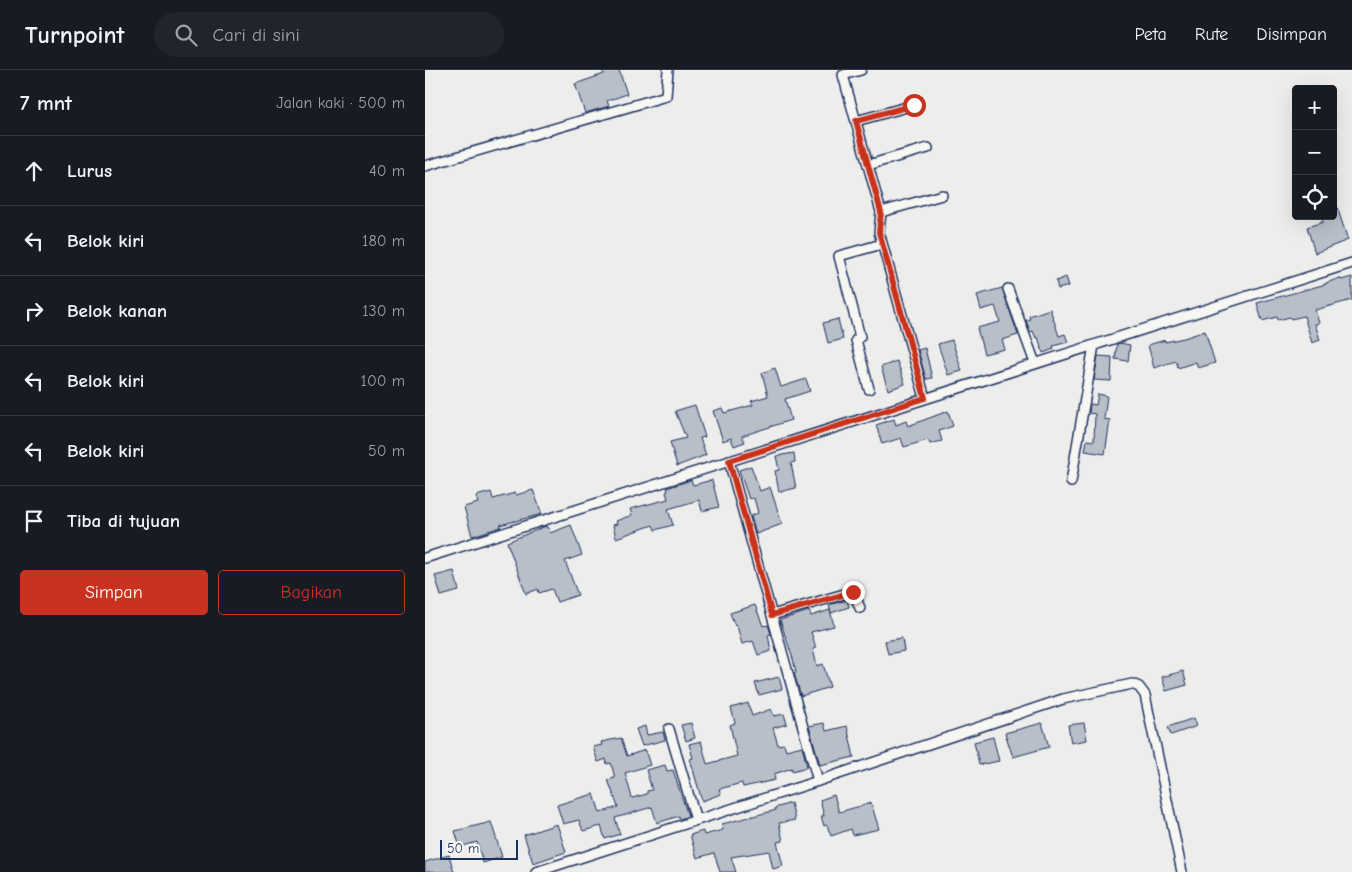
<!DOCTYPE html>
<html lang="id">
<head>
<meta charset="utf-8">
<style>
  body { margin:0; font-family:"Comic Neue",sans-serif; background:#20242c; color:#f1f3f6 }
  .controls { position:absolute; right:15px; top:15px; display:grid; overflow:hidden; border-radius:5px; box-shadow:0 5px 20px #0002 }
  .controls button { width:45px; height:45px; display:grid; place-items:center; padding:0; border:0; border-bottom:1px solid #363941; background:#171b24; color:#f1f3f6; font:25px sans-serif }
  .scale { position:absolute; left:15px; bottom:12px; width:78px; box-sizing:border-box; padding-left:5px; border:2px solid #1b2f5e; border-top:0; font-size:14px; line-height:18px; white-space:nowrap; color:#1b2f5e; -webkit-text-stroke:4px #f6f6f2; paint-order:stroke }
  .stop { position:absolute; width:15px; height:15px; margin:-11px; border:4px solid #c8321e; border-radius:50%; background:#fff }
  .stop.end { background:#c8321e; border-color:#fff; box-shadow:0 1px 5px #0008 }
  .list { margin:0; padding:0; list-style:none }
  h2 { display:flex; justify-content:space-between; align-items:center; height:65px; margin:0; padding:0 20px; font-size:21px }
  h2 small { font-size:16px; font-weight:400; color:#9ea1a6 }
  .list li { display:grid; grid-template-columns:32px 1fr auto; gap:15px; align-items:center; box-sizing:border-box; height:70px; padding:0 20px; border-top:1px solid #363941 }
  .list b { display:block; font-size:19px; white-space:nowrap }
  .list em { font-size:16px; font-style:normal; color:#9ea1a6 }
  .actions { display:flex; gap:10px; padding:15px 20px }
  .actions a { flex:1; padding:11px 0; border:1px solid #c8321e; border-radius:5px; text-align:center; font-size:18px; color:#c8321e }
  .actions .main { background:#c8321e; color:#fff }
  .icon { flex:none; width:28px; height:28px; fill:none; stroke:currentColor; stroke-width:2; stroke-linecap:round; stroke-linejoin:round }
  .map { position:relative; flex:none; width:927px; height:802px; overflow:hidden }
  header { display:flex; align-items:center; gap:30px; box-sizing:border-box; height:70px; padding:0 25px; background:#171b24; border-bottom:1px solid #363941 }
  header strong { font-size:24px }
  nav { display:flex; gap:28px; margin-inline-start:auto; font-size:18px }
  .search { width:350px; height:45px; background:#20242c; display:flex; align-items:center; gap:12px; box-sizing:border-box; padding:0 18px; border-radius:28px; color:#9ea1a6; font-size:19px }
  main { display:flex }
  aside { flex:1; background:#171b24 }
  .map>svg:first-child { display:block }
  .building { fill:#b9bfc8; stroke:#1b2f5e }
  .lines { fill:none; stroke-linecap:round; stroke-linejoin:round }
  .street-casing { stroke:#1b2f5e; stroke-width:12 }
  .street { stroke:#f6f6f2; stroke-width:9 }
  .route { stroke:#c8321e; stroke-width:6 }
</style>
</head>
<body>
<header>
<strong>Turnpoint</strong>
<div class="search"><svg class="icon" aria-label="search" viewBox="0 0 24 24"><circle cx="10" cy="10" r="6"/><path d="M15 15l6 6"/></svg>Cari di sini</div>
<nav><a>Peta</a><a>Rute</a><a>Disimpan</a></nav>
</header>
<main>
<aside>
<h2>7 mnt<small>Jalan kaki · 500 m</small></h2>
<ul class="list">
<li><svg class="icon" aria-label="ahead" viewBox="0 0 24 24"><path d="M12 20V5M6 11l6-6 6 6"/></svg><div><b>Lurus</b></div><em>40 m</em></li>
<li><svg class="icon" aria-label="left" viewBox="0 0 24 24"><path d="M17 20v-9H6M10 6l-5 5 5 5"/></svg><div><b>Belok kiri</b></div><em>180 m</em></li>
<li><svg class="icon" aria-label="right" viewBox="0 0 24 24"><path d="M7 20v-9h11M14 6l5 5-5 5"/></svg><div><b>Belok kanan</b></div><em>130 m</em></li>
<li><svg class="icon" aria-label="left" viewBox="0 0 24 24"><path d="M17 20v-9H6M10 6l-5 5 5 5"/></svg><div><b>Belok kiri</b></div><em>100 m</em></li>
<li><svg class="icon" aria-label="left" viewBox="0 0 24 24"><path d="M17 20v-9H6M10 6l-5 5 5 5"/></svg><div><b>Belok kiri</b></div><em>50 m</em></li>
<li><svg class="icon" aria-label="arrive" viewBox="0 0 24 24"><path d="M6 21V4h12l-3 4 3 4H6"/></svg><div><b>Tiba di tujuan</b></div></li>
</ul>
<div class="actions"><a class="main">Simpan</a><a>Bagikan</a></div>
</aside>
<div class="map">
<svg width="927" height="802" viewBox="0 0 927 802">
  <rect width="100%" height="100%" fill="#edeeec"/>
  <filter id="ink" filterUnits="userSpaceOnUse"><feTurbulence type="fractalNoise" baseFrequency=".02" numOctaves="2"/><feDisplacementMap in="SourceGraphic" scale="10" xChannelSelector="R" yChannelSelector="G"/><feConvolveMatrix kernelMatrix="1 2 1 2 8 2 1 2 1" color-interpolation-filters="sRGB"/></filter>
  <g filter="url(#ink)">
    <!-- building -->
    <g class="building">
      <polygon points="177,0 194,0 202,24 182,31 184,36 160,43 150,14 179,4"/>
      <polygon points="908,131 910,131 923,170 890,183 882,157 898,152 896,148 908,146"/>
      <polygon points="641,207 644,216 633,219 631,211"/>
      <polygon points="927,207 927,230 890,240 894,253 890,254 895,270 887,273 879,246 866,249 865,247 853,250 852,247 837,251 832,233 901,214 901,213 915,208 916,210"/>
      <polygon points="577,218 593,265 577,270 580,279 559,284 552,258 575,252 570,236 556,240 552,225"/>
      <polygon points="625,239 634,266 640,264 643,272 628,276 629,279 618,283 613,267 611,268 608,261 605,262 601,250 605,249 604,246"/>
      <polygon points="413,249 418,269 403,273 398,253"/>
      <polygon points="780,261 790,293 773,298 771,292 753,298 751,291 729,298 723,275 740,270 740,272 759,268"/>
      <polygon points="527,270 537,301 523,305 513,274"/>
      <polygon points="695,273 705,275 703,291 690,289 692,274"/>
      <polygon points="500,278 507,308 501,309 493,280"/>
      <polygon points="673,286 687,287 686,311 669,310"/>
      <polygon points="472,291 480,314 463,320 456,297"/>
      <polygon points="350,298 356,317 381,309 385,321 360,329 366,350 317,366 320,372 309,376 306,368 298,371 288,341 297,338 299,343 328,335 326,331 343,326 337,303"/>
      <polygon points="673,324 682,326 679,349 685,350 680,384 660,381 662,370 669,371 670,344 664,343 665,334 671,335"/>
      <polygon points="270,335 280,367 275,368 281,385 252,396 245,372 261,368 250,341"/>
      <polygon points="523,341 528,356 514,361 517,371 505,374 503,370 479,377 476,368 457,374 451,355 469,349 471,355 481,351 483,356"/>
      <polygon points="369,383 370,392 366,393 371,418 354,422 350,401 354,400 351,386"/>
      <polygon points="326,396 335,421 345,417 357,454 331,464 326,446 333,443 329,428 324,429 314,400"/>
      <polygon points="266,410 268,415 287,410 294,437 277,441 274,430 243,439 248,455 230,460 228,455 191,468 188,455 192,454 191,451 207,445 205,439 243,429 241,422 243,421 242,418"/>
      <polygon points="108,420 117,444 75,455 76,457 47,466 39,437 53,433 51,426 66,422 68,429 90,423 91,425"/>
      <polygon points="146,455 157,485 140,491 153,525 132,532 127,519 114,523 113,519 101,524 82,472 121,456 122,458 124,458 125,463"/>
      <polygon points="29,501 34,521 16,526 10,506"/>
      <polygon points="422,530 424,537 406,543 404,535"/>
      <polygon points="330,535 338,556 343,555 346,564 343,565 346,581 333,585 328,571 317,574 312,556 310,556 305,543"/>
      <polygon points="405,540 409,556 386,562 391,578 388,579 392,596 398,594 405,617 376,626 369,603 371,602 368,589 355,550 384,541 386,546"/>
      <polygon points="477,568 479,581 463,584 460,571"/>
      <polygon points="758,601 762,615 741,621 737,607"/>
      <polygon points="354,607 357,619 334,625 330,613"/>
      <polygon points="323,633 327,646 346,639 349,646 359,644 362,654 348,658 353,675 359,674 361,680 377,676 382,697 367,701 367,698 349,704 350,710 318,717 317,713 294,719 296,724 277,731 265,689 268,688 264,674 276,671 282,694 312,686 305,655 310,653 306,638"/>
      <polygon points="769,648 772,656 746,665 743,657"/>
      <polygon points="266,653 270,668 261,671 256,655"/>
      <polygon points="399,653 401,661 422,656 429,687 395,695 384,656"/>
      <polygon points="617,653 624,677 588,687 580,663"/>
      <polygon points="659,653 662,670 646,673 643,655"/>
      <polygon points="220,656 222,665 238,662 240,670 217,676 211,659"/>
      <polygon points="568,667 574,691 554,695 549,672"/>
      <polygon points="196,668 202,686 220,680 225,695 200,703 207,728 222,724 222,721 227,720 221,700 240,695 242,701 248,700 263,746 255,749 254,746 232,753 227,737 190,748 195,764 180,769 176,756 158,761 154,750 138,754 132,735 148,730 169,724 175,743 193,737 183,710 190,708 186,693 182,694 181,689 173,692 168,677 177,675 176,672"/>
      <polygon points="409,725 414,742 446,733 454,759 428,765 426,759 406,766 402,755 399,756 396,746 399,746 395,730"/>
      <polygon points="366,733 370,750 354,753 358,771 352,772 358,796 348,799 344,781 306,787 311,802 295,802 289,783 272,788 265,765 278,761 279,765 298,760 297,754 340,743 351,740 350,738"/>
      <polygon points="66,752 77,787 58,793 52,772 35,777 30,761"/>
      <polygon points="132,754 141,782 108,793 99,765"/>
      <polygon points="24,785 29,802 0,802 0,792"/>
    </g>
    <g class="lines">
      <defs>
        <g id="street">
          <polyline points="436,0 418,5 456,142 454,162 500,328"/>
          <polyline points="431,51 489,35"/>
          <polyline points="443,95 503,78"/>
          <polyline points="0,96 241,26 243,0"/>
          <polyline points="456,142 517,125"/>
          <polyline points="583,219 610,293"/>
          <polyline points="444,319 431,270 435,267 414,186 457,174"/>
          <polyline points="304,391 393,711"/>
          <polyline points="646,412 669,275"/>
          <polyline points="0,488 927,193"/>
          <polyline points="347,545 426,522 429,523 435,538"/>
          <polyline points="244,659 271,750"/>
          <polyline points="111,802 393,711 638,629 707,614 714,617 720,625 757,802"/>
        </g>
      </defs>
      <!-- street casing -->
      <use href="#street" class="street-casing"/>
      <!-- street -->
      <use href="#street" class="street"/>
    </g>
  </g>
  <g class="lines" filter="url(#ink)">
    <!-- route -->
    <polyline class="route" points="428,522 347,545 304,391 500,328 454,162 456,142 431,51 489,35"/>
  </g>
</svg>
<div class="controls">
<button>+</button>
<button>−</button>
<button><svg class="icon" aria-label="locate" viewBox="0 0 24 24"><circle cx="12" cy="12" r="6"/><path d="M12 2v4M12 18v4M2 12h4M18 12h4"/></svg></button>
</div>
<div class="scale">50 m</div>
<div class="stop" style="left:489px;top:35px"></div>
<div class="stop end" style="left:428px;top:522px"></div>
</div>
</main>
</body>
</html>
